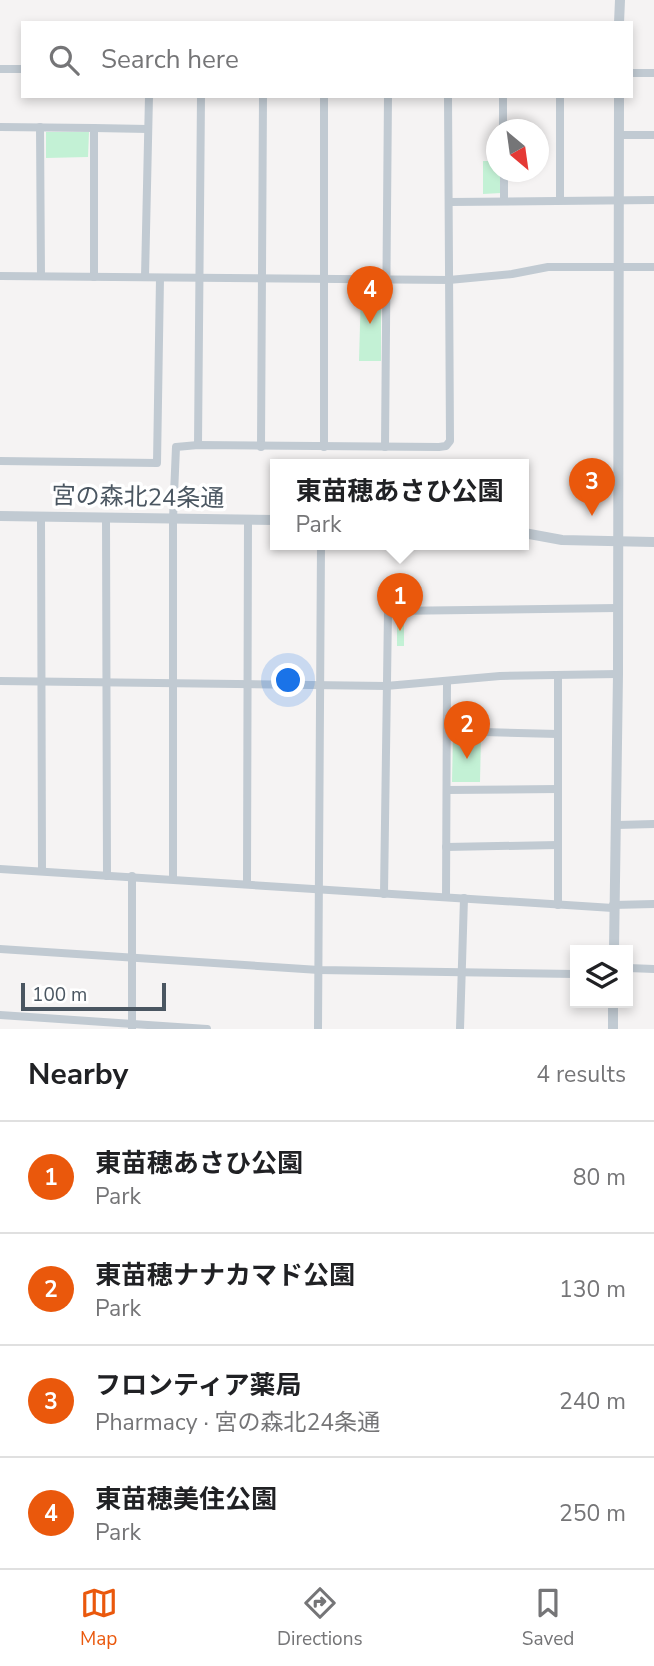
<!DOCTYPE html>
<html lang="en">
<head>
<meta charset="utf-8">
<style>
  body { margin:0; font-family:"Nunito Sans","Noto Sans JP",sans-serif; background:#f6f6f6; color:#202124 }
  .controls { position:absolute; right:21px; bottom:21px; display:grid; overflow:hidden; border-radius:0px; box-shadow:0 4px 10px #0003 }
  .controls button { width:63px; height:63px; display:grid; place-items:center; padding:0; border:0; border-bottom:2px solid #e0e0e0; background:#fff; color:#202124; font:35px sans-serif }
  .compass { position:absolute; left:486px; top:119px; width:63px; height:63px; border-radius:50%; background:#fff; box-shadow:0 4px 10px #0003; rotate:151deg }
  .scale { position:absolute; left:21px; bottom:18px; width:145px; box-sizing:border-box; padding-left:7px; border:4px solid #4a5661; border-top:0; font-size:19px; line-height:24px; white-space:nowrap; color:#4a5661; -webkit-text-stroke:5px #fff; paint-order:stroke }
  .you { position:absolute; left:289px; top:681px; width:24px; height:24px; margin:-18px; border:5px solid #fff; border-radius:50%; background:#1a73e8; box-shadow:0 0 0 10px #1a73e833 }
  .badge { display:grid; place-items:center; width:46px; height:46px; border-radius:50%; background:#ea580c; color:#fff; font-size:23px; font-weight:700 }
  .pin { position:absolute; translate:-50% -58px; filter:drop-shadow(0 2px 4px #0008) }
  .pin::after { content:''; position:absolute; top:37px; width:24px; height:21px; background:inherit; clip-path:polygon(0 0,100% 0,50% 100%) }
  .popup { position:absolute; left:270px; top:459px; width:259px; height:91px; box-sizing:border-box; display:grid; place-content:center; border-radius:0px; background:#fff; filter:drop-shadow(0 2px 5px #0005); font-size:23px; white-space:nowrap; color:#757577 }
  .popup b { font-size:26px; color:#202124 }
  .popup::after { content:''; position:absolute; left:50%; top:100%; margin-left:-14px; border:14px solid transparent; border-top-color:#fff }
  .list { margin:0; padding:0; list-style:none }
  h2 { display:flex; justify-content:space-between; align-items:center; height:91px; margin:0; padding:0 28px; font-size:30px }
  h2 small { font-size:23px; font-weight:400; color:#757577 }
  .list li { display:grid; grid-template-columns:46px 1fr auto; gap:21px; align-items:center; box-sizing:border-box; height:112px; padding:0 28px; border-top:2px solid #e0e0e0 }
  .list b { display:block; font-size:26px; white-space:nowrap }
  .list p { margin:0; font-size:23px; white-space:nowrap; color:#757577 }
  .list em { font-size:23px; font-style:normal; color:#757577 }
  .icon { flex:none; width:38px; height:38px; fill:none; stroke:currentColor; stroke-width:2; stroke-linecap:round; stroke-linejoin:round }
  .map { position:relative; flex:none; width:654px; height:1029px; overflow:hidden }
  .search { position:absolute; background:#fff; box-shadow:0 4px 10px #0003; left:21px; right:21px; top:21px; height:77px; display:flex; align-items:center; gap:18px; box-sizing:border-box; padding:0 24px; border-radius:0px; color:#757577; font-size:26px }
  .sheet { height:539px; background:#fff }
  nav { display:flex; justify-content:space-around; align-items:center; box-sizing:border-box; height:98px; border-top:2px solid #e0e0e0; background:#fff; font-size:19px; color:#757577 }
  nav a { display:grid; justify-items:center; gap:4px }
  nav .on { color:#ea580c }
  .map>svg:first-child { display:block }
  .green { fill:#c3f1d5 }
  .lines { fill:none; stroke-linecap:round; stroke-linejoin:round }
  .minor { stroke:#c1cad2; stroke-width:8 }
  .tertiary { stroke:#c1cad2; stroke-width:10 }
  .labels { text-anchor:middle; stroke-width:7; stroke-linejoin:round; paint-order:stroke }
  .street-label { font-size:24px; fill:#4a5661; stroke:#fff }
</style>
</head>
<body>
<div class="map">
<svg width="654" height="1029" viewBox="0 0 654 1029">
  <rect width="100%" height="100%" fill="#f5f3f3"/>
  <!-- green -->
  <g class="green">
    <polygon points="46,132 89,132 88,157 46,158"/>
    <polygon points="483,161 496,161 496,172 501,172 501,193 483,194"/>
    <polygon points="361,288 381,288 381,361 359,361"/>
    <rect x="397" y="617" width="7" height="29"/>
    <polygon points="453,736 481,737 480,782 452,782"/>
  </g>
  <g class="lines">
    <!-- minor -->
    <g class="minor">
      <polyline points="0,69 23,69"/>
      <polyline points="631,73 654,73"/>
      <polyline points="503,96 503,130"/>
      <polyline points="560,96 560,200"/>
      <polyline points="0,127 94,128 94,277"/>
      <polyline points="40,127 41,276"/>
      <polyline points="94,128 148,129"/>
      <polyline points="618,135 654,135"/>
      <polyline points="504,172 504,201"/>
      <polyline points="450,202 654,200"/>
      <polyline points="0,276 449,280 512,274 548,267 654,267"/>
      <polyline points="145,277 149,96"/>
      <polyline points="198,445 201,96"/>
      <polyline points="261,447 263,96"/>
      <polyline points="324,447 324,96"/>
      <polyline points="385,447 388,96"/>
      <polyline points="0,461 157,463 160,278"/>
      <polyline points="41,517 42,871"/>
      <polyline points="106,517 107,876"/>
      <polyline points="0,681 386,686 500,676 618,674"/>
      <polyline points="447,731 558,734"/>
      <polyline points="447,790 558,789"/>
      <polyline points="617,825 654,824"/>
      <polyline points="446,847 558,845"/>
      <polyline points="0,869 613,908"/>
      <polyline points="173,879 173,519 176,447 198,445 439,447 446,446 450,441 448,96"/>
      <polyline points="247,884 248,520"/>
      <polyline points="384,894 388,611 617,608"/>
      <polyline points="446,897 447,682"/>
      <polyline points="558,905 558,675"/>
      <polyline points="613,905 654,904"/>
      <polyline points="0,949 319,970 575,974"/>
      <polyline points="628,968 654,969"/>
      <polyline points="0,1015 207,1029"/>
      <polyline points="132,1029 132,876"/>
      <polyline points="318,1029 321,545"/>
      <polyline points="460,1029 464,898"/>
    </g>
    <!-- tertiary -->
    <g class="tertiary">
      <polyline points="619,23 620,0"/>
      <polyline points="0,516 276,520"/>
      <polyline points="524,533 562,540 654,542"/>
      <polyline points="614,950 618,674 619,96"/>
      <polyline points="613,1029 613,1003"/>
    </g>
  </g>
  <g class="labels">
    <!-- street labels -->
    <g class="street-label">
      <text transform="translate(138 497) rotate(1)" y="8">宮の森北24条通</text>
    </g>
  </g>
</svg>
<div class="controls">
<button><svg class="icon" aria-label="layers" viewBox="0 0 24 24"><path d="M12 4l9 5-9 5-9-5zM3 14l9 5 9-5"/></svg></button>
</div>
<svg class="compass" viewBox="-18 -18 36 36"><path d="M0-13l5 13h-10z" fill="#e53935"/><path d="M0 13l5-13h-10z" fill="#757577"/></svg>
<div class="scale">100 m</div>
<div class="you"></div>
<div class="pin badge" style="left:400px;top:631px">1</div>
<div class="popup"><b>東苗穂あさひ公園</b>Park</div>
<div class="pin badge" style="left:467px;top:759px">2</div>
<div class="pin badge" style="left:592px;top:516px">3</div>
<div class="pin badge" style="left:370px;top:324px">4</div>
<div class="search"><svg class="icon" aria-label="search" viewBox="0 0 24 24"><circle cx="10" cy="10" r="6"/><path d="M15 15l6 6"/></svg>Search here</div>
</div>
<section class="sheet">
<h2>Nearby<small>4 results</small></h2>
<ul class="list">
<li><span class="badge">1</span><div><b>東苗穂あさひ公園</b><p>Park</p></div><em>80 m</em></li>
<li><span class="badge">2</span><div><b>東苗穂ナナカマド公園</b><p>Park</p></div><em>130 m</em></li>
<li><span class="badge">3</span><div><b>フロンティア薬局</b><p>Pharmacy · 宮の森北24条通</p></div><em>240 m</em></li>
<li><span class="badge">4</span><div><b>東苗穂美住公園</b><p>Park</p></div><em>250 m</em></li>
</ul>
</section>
<nav>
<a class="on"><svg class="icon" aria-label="map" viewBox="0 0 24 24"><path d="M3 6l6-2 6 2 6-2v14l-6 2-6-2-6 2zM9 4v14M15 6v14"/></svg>Map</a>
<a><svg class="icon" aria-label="directions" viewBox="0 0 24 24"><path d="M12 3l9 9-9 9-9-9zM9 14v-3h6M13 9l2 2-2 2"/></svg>Directions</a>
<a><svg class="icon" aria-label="saved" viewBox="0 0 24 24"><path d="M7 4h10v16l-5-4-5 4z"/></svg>Saved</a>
</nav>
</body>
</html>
